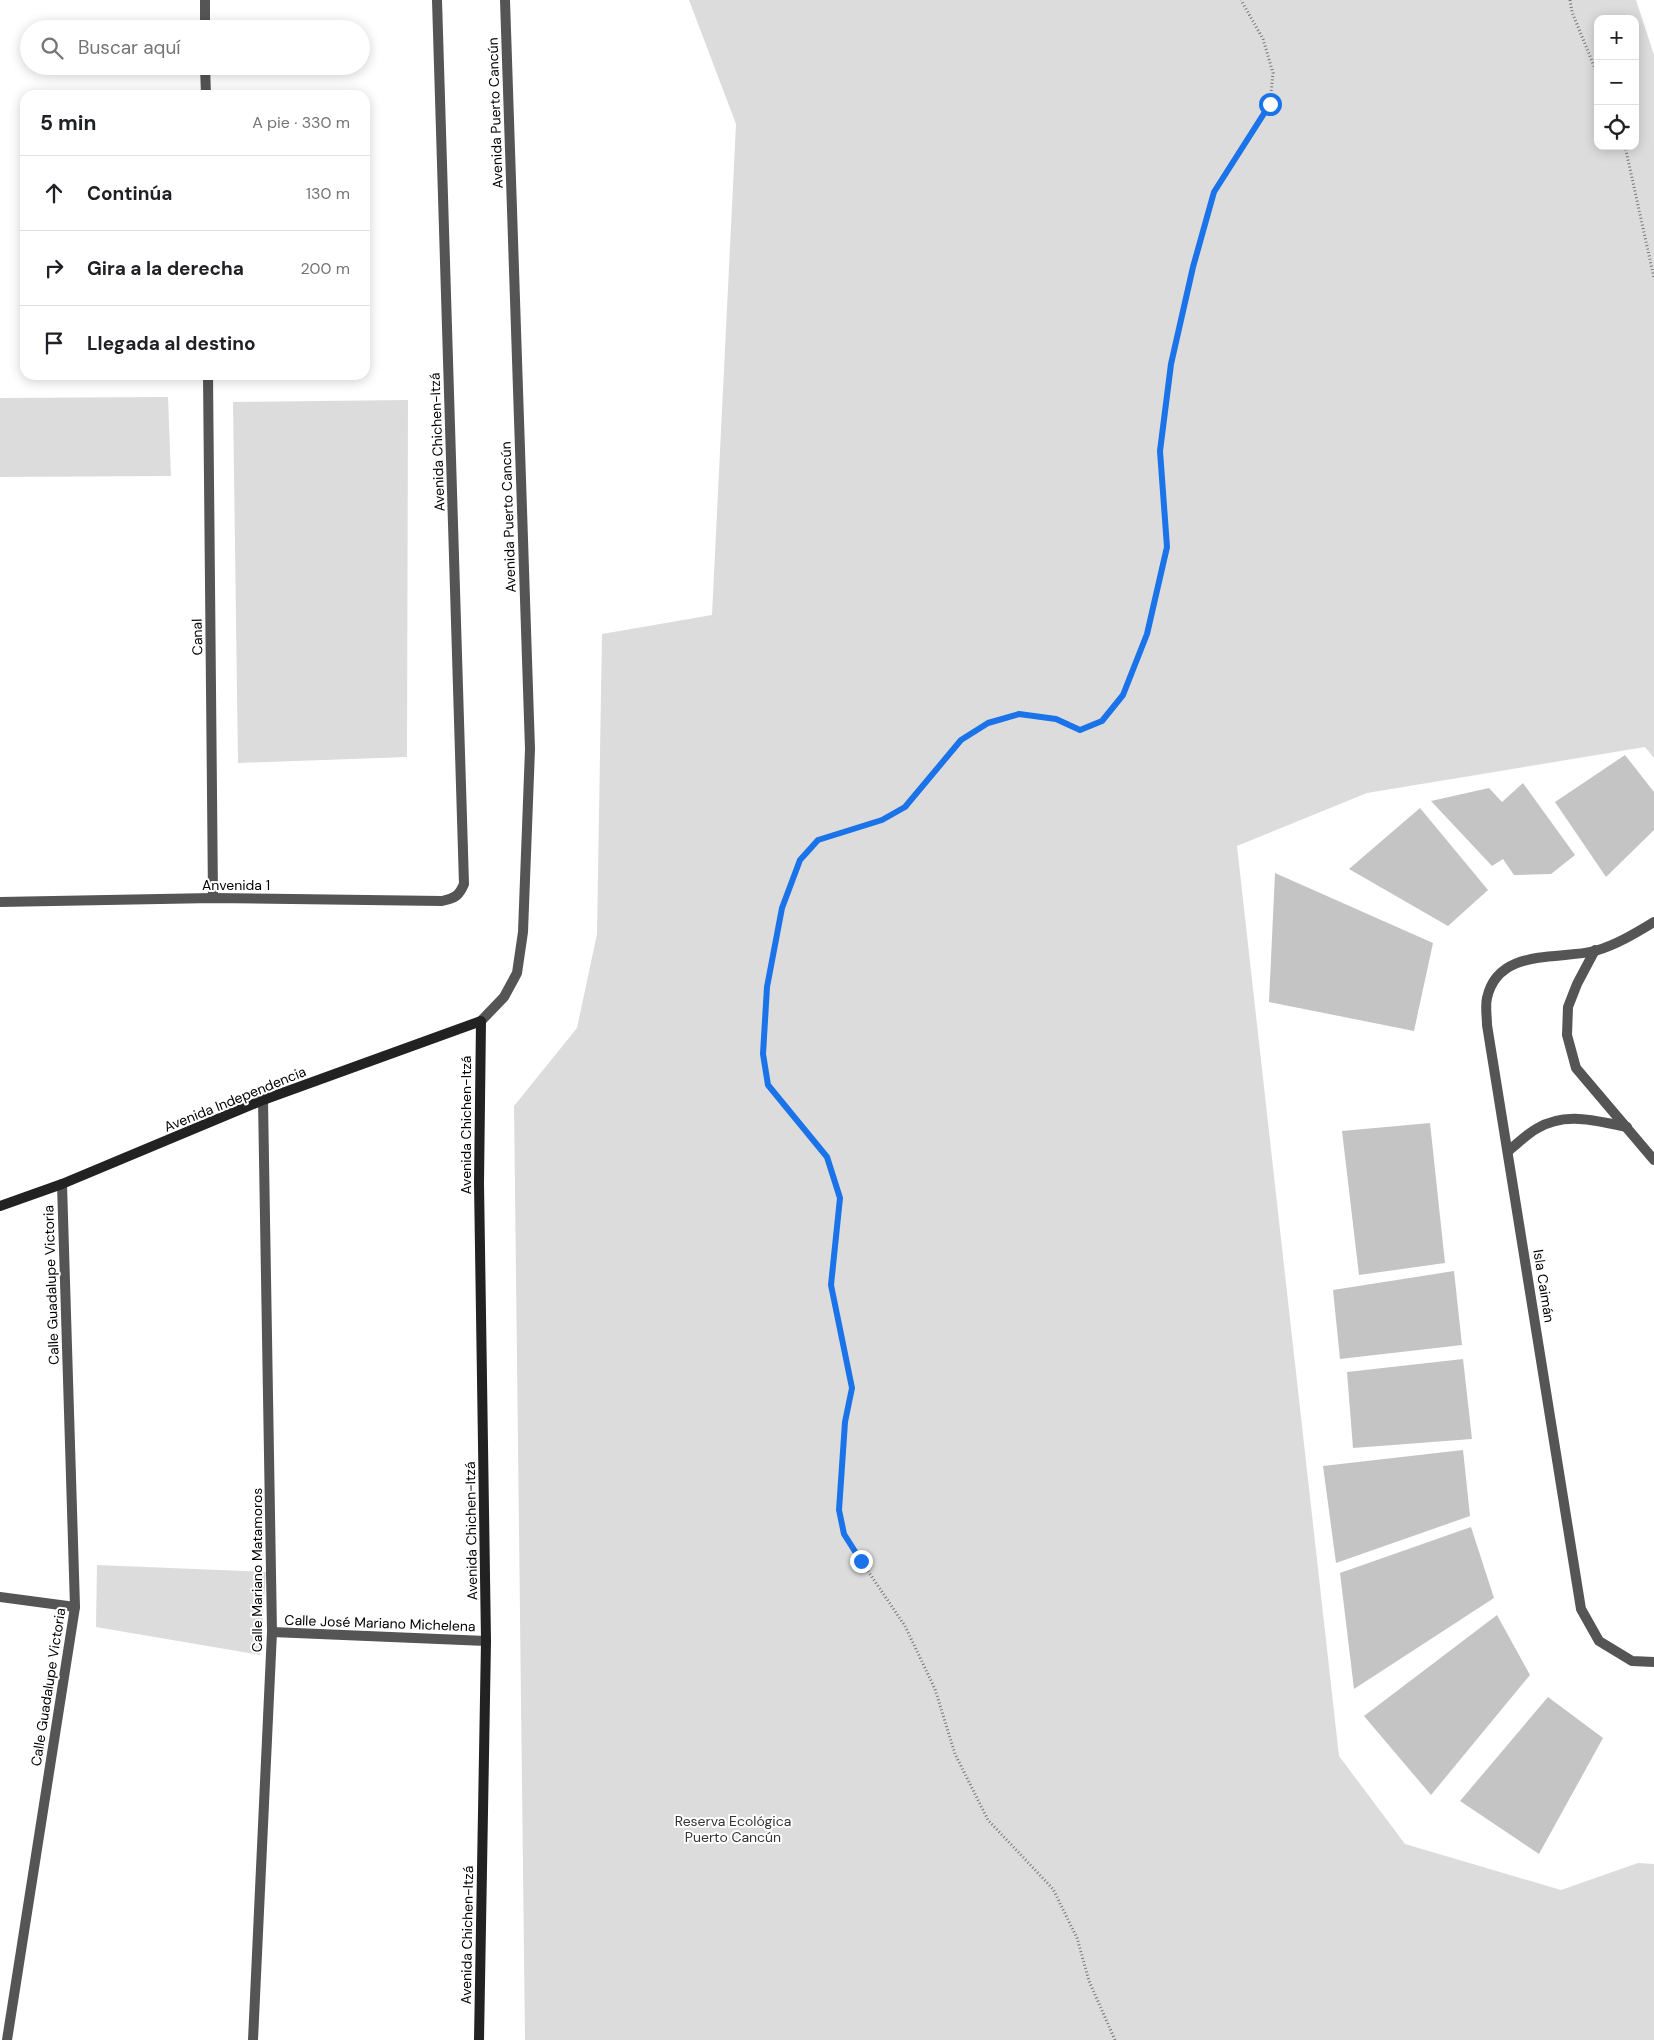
<!DOCTYPE html>
<html lang="es">
<head>
<meta charset="utf-8">
<style>
  body { margin:0; font-family:"DM Sans",sans-serif; background:#f6f6f6; color:#202124 }
  .controls { position:absolute; right:15px; top:15px; display:grid; overflow:hidden; border-radius:10px; box-shadow:0 2px 12px #0003 }
  .controls button { width:45px; height:45px; display:grid; place-items:center; padding:0; border:0; border-bottom:1px solid #e0e0e0; background:#fff; color:#202124; font:25px sans-serif }
  .stop { position:absolute; width:15px; height:15px; margin:-11px; border:4px solid #1a73e8; border-radius:50%; background:#fff }
  .stop.end { background:#1a73e8; border-color:#fff; box-shadow:0 1px 5px #0008 }
  .list { margin:0; padding:0; list-style:none }
  h2 { display:flex; justify-content:space-between; align-items:center; height:65px; margin:0; padding:0 20px; font-size:21px }
  h2 small { font-size:16px; font-weight:400; color:#757577 }
  .list li { display:grid; grid-template-columns:32px 1fr auto; gap:15px; align-items:center; box-sizing:border-box; height:75px; padding:0 20px; border-top:1px solid #e0e0e0 }
  .list b { display:block; font-size:19px; white-space:nowrap }
  .list em { font-size:16px; font-style:normal; color:#757577 }
  .icon { flex:none; width:28px; height:28px; fill:none; stroke:currentColor; stroke-width:2; stroke-linecap:round; stroke-linejoin:round }
  .map { position:relative; flex:none; width:1654px; height:2040px; overflow:hidden }
  .search { position:absolute; background:#fff; box-shadow:0 2px 12px #0003; left:20px; top:20px; width:350px; height:55px; display:flex; align-items:center; gap:12px; box-sizing:border-box; padding:0 18px; border-radius:28px; color:#757577; font-size:19px }
  .panel { position:absolute; background:#fff; box-shadow:0 2px 12px #0003; left:20px; top:90px; width:350px; height:290px; border-radius:15px }
  .map>svg:first-child { display:block }
  .green { fill:#dcdcdc; fill-rule:evenodd }
  .building { fill:#c4c4c4 }
  .lines { fill:none; stroke-linecap:round; stroke-linejoin:round }
  .path { stroke:#777; stroke-width:3; stroke-dasharray:1 2.5; stroke-linecap:butt }
  .street { stroke:#555; stroke-width:10 }
  .secondary { stroke:#222; stroke-width:10 }
  .route { stroke:#1a73e8; stroke-width:6 }
  .labels { text-anchor:middle; stroke-width:4; stroke-linejoin:round; paint-order:stroke }
  .street-label { font-size:14px; fill:#000; stroke:#fff }
  .park-label { font-size:14px; fill:#333; stroke:#fff }
</style>
</head>
<body>
<div class="map">
<svg width="1654" height="2040" viewBox="0 0 1654 2040">
  <rect width="100%" height="100%" fill="#fff"/>
  <!-- green -->
  <g class="green">
    <path d="M689,0h947l18,55v703l-9,-11 -278,46 -130,53 102,910 66,88 156,46 77,-27 16,1v176h-1129l-11,-934 63,-78 20,-94 5,-300 110,-19 24,-491zM1598,19h37v127h-37z"/>
    <polygon points="168,397 171,476 0,477 0,398"/>
    <polygon points="408,400 407,757 238,763 233,402"/>
    <polygon points="97,1565 266,1572 260,1655 96,1627"/>
  </g>
  <!-- building -->
  <g class="building">
    <polygon points="1625,755 1654,792 1654,830 1606,877 1555,802"/>
    <polygon points="1523,783 1575,855 1551,874 1514,875 1503,859 1492,866 1431,801 1489,788 1502,802"/>
    <polygon points="1420,808 1488,890 1448,926 1349,869"/>
    <polygon points="1275,873 1433,943 1414,1031 1269,1002"/>
    <polygon points="1430,1123 1445,1263 1359,1275 1342,1131"/>
    <polygon points="1454,1271 1462,1345 1340,1359 1333,1290"/>
    <polygon points="1463,1359 1472,1439 1353,1448 1347,1372"/>
    <polygon points="1463,1450 1470,1516 1336,1563 1323,1466"/>
    <polygon points="1471,1527 1494,1598 1354,1689 1340,1573"/>
    <polygon points="1497,1615 1530,1675 1431,1795 1364,1716"/>
    <polygon points="1548,1697 1603,1738 1539,1854 1460,1801"/>
  </g>
  <g class="lines">
    <!-- path -->
    <g class="path">
      <polyline points="1570,0 1572,12 1598,76"/>
      <polyline points="1625,146 1654,278"/>
      <polyline points="1115,2040 1089,1981 1077,1938 1053,1889 988,1820 955,1754 935,1689 905,1626 843,1534 839,1510 841,1474 845,1422 852,1388 831,1285 840,1198 827,1157 768,1085 763,1054 767,987 782,908 800,860 818,840 882,820 905,807 961,740 988,723 1019,714 1056,719 1080,730 1102,721 1123,695 1147,634 1167,547 1160,451 1171,364 1193,267 1214,192 1270,104 1273,73 1263,39 1241,0"/>
    </g>
    <!-- street -->
    <g class="street">
      <polyline points="205,0 205,29"/>
      <polyline points="205,66 206,95"/>
      <polyline points="208,375 213,898"/>
      <path d="M0,902l213,-4 229,3c13,-3 17,-5 22,-17l-27,-884"/>
      <path d="M1654,922c-18,11 -38,23 -59,29 -38,9 -97,-3 -108,47 -2,8 0,19 0,27l94,584 18,32 33,20 22,1"/>
      <polyline points="1595,950 1577,984 1568,1007 1567,1035 1576,1068 1654,1160"/>
      <polyline points="481,1021 504,997 517,973 523,932 530,749 505,0"/>
      <path d="M1508,1151c9,-7 18,-16 28,-22 29,-18 60,-8 91,-2"/>
      <polyline points="0,1597 75,1607"/>
      <polyline points="272,1632 486,1641"/>
      <polyline points="7,2040 75,1607 62,1184"/>
      <polyline points="253,2040 272,1632 263,1100"/>
    </g>
    <!-- secondary -->
    <polyline class="secondary" points="0,1206 62,1184 263,1100 481,1021 479,1183 486,1641 479,2040"/>
  </g>
  <g class="lines">
    <!-- route -->
    <polyline class="route" points="861,1561 844,1534 839,1510 845,1422 852,1388 831,1285 840,1198 827,1157 768,1085 763,1054 767,987 782,908 800,860 818,840 882,820 905,807 961,740 988,723 1019,714 1056,719 1080,730 1102,721 1123,695 1147,634 1167,547 1160,451 1171,364 1193,267 1214,192 1270,104"/>
  </g>
  <g class="labels">
    <!-- street labels -->
    <g class="street-label">
      <text transform="translate(495 113) rotate(-92)" y="5">Avenida Puerto Cancún</text>
      <text transform="translate(437 442) rotate(-92)" y="5">Avenida Chichen-Itzá</text>
      <text transform="translate(508 517) rotate(-92)" y="5">Avenida Puerto Cancún</text>
      <text transform="translate(197 637) rotate(-91)" y="5">Canal</text>
      <text x="236" y="890">Anvenida 1</text>
      <text transform="translate(235 1099) rotate(-22)" y="5">Avenida Independencia</text>
      <text transform="translate(466 1125) rotate(-90)" y="5">Avenida Chichen-Itzá</text>
      <text transform="translate(51 1285) rotate(-92)" y="5">Calle Guadalupe Victoria</text>
      <text transform="translate(1544 1286) rotate(81)" y="5">Isla Caimán</text>
      <text transform="translate(471 1531) rotate(-91)" y="5">Avenida Chichen-Itzá</text>
      <text transform="translate(257 1570) rotate(-90)" y="5">Calle Mariano Matamoros</text>
      <text transform="translate(380 1623) rotate(2)" y="5">Calle José Mariano Michelena</text>
      <text transform="translate(48 1687) rotate(-81)" y="5">Calle Guadalupe Victoria</text>
      <text transform="translate(467 1935) rotate(-89)" y="5">Avenida Chichen-Itzá</text>
    </g>
    <!-- park labels -->
    <g class="park-label">
      <text x="733" y="1826">Reserva Ecológica<tspan x="733" dy="16">Puerto Cancún</tspan></text>
    </g>
  </g>
</svg>
<div class="controls">
<button>+</button>
<button>−</button>
<button><svg class="icon" aria-label="locate" viewBox="0 0 24 24"><circle cx="12" cy="12" r="6"/><path d="M12 2v4M12 18v4M2 12h4M18 12h4"/></svg></button>
</div>
<div class="stop" style="left:1270px;top:104px"></div>
<div class="stop end" style="left:861px;top:1561px"></div>
<div class="search"><svg class="icon" aria-label="search" viewBox="0 0 24 24"><circle cx="10" cy="10" r="6"/><path d="M15 15l6 6"/></svg>Buscar aquí</div>
<section class="panel">
<h2>5 min<small>A pie · 330 m</small></h2>
<ul class="list">
<li><svg class="icon" aria-label="ahead" viewBox="0 0 24 24"><path d="M12 20V5M6 11l6-6 6 6"/></svg><div><b>Continúa</b></div><em>130 m</em></li>
<li><svg class="icon" aria-label="right" viewBox="0 0 24 24"><path d="M7 20v-9h11M14 6l5 5-5 5"/></svg><div><b>Gira a la derecha</b></div><em>200 m</em></li>
<li><svg class="icon" aria-label="arrive" viewBox="0 0 24 24"><path d="M6 21V4h12l-3 4 3 4H6"/></svg><div><b>Llegada al destino</b></div></li>
</ul>
</section>
</div>
</body>
</html>
